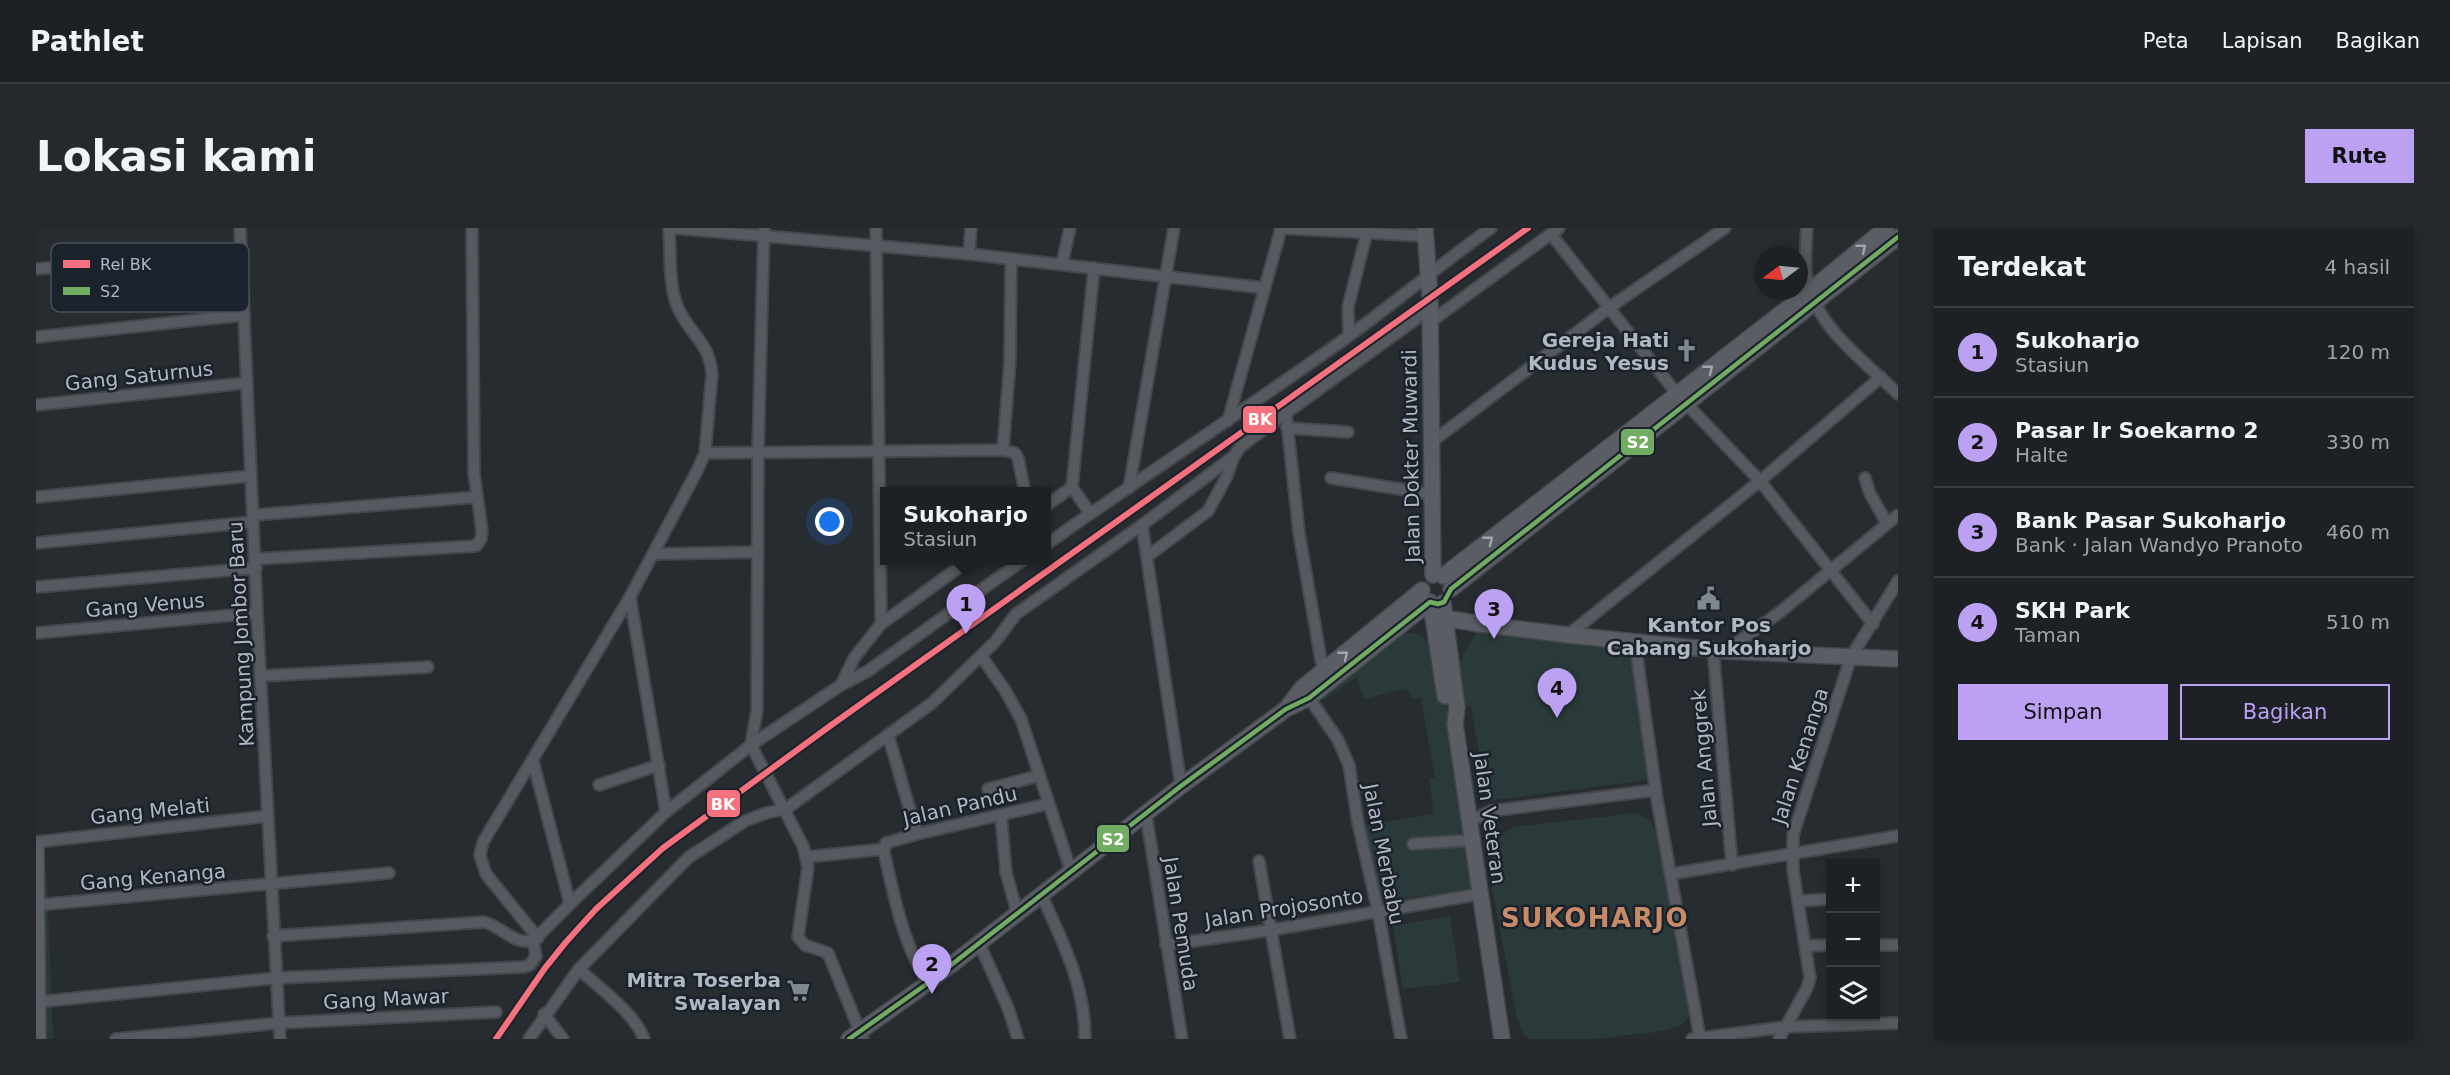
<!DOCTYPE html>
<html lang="id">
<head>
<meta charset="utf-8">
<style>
  body { margin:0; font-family:"DejaVu Sans",sans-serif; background:#25292d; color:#f1f3f6 }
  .controls { position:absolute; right:18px; bottom:18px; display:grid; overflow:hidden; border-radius:0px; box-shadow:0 3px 9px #0003 }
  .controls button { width:54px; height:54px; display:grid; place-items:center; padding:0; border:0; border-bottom:2px solid #3b3e42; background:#1d2125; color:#f1f3f6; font:30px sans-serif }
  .compass { position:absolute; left:1718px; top:18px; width:54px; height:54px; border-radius:50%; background:#1d2125; box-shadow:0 3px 9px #0003; rotate:254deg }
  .you { position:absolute; left:794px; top:294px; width:21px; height:21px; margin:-15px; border:4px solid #fff; border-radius:50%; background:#1a73e8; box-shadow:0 0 0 9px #1a73e833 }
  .badge { display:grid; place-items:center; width:39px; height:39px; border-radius:50%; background:#bca0f2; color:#111; font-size:20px; font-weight:700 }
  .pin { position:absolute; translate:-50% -50px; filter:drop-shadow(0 2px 3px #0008) }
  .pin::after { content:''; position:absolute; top:32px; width:21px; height:18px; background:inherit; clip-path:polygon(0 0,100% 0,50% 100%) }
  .popup { position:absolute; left:844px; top:259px; width:171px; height:78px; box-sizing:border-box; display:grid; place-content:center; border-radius:0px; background:#1d2125; filter:drop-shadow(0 2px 4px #0005); font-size:20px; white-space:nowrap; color:#a0a3a7 }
  .popup b { font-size:22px; color:#f1f3f6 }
  .popup::after { content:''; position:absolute; left:50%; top:100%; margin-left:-12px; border:12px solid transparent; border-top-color:#1d2125 }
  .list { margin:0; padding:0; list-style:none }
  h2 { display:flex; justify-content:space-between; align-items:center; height:78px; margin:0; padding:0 24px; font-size:26px }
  h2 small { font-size:20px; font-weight:400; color:#a0a3a7 }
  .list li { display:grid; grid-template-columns:39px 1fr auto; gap:18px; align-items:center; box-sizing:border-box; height:90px; padding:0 24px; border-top:2px solid #3b3e42 }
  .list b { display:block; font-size:22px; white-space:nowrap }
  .list p { margin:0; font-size:20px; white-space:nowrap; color:#a0a3a7 }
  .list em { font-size:20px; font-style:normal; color:#a0a3a7 }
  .actions { display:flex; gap:12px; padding:18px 24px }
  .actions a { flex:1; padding:14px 0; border:2px solid #bca0f2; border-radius:0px; text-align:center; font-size:21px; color:#bca0f2 }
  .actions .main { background:#bca0f2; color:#111 }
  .icon { flex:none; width:33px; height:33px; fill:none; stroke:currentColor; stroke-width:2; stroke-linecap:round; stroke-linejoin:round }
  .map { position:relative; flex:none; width:1862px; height:811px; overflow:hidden; border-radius:0px }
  header { display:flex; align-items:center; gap:36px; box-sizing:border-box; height:84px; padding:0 30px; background:#1d2125; border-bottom:2px solid #3b3e42 }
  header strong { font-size:28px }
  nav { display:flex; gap:33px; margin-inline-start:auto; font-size:21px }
  .intro { display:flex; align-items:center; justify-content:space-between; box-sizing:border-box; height:144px; padding:0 36px }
  h1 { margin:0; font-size:42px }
  .button { padding:15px 27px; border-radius:0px; background:#bca0f2; color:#111; font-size:21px; font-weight:700 }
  main { display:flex; gap:36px; padding:0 36px }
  aside { flex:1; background:#1d2125; border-radius:0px; box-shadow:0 3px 9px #0003 }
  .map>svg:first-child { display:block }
  .green { fill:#2a3a3a }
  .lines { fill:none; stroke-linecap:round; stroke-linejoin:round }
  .street-casing { stroke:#44484c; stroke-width:14 }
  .secondary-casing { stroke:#44484c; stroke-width:18 }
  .street { stroke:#565a60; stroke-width:10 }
  .secondary { stroke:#5a5e64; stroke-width:15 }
  .bus-1-casing { stroke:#1b222b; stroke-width:9 }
  .bus-1 { stroke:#72ac63; stroke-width:4.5 }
  .rail-1-casing { stroke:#1b222b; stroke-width:10 }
  .rail-1 { stroke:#f5717d; stroke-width:6 }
  .oneway { stroke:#9fa6af }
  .labels { text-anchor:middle; stroke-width:5; stroke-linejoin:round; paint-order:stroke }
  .poi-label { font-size:20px; font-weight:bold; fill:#b0b8c2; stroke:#1b222b; text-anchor:end }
  .street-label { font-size:20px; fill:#b0b8c2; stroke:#1b222b }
  .district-label { font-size:26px; font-weight:bold; letter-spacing:1.5px; fill:#c78b67; stroke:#1b222b }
  .key { fill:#1b222b; stroke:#484f58; stroke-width:1.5 }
  .key-label { font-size:16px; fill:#b0b8c2 }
  .line-badge { stroke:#1b222b; stroke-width:2 }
  .badge-label { font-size:16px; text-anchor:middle; font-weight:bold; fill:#fff }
</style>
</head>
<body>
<header>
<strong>Pathlet</strong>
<nav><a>Peta</a><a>Lapisan</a><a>Bagikan</a></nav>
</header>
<div class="intro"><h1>Lokasi kami</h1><a class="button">Rute</a></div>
<main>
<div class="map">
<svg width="1862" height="811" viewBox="0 0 1862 811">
  <rect width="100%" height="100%" fill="#272c31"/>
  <!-- green -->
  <g class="green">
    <polygon points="1443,401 1596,414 1611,552 1451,573 1435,478 1423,479 1418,435 1427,432 1426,427"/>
    <polygon points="1364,404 1382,406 1408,425 1440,661 1343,674 1330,597 1398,586 1393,550 1399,550 1385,470 1377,471 1370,460 1328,471 1321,449 1287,472 1278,461"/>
    <path d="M1600,585l15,8 6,13 33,181 -10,11 -17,5 -70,8h-63l-6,-4 -7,-16 -28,-148c2,-20 6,-34 25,-44z"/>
    <polygon points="0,650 11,650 17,811 0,811"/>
    <polygon points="1414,688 1424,754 1367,761 1357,698"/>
  </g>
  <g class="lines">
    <defs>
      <g id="street">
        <polyline points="204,0 221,385 244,811"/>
        <polyline points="636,0 933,26 1229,60"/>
        <polyline points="728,0 722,224 721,482 715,517 767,618 772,639 762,709 769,717 792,725 827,811"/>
        <polyline points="840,0 845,396"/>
        <polyline points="1244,0 1389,8"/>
        <path d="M1771,0c-1,14 -2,28 -1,42 4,54 57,89 92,124"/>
        <polyline points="1515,6 1641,166 1724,253 1837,396"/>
        <polyline points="933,26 935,0"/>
        <polyline points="1026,36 1034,0"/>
        <polyline points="0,41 205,21"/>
        <polyline points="1394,94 1523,0"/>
        <polyline points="1313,108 1312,79 1331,4"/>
        <polyline points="0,109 208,87"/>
        <polyline points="0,177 210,155"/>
        <polyline points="1250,185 1263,305 1288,449"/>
        <polyline points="1192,193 1245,1"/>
        <polyline points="1251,200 1312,204"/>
        <polyline points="1397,213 1574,79 1689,0"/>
        <polyline points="967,222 974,133 975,31"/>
        <polyline points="669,225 967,222 979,225 982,230 989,264"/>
        <polyline points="1295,250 1395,266"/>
        <polyline points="1829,250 1834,266 1851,295"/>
        <polyline points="1093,260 1138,0"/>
        <polyline points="0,269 215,248"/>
        <polyline points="1011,277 1036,259"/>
        <polyline points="1054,285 1036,259 1058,40"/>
        <polyline points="217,287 441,269"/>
        <polyline points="1106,297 1145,558"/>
        <polyline points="0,315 217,294"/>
        <path d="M1011,316c99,-70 201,-136 299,-206 50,-36 96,-75 145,-110"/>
        <polyline points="617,326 722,324"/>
        <polyline points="1112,328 1172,283 1191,248 1198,228"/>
        <polyline points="219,331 440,318 445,311 446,303 438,245 436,0"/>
        <polyline points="0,359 220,340"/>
        <polyline points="594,369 630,584"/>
        <polyline points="0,405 221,385"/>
        <polyline points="1532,407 1724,253 1845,149"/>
        <polyline points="1599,414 1621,572 1664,810"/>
        <polyline points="1677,421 1696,637"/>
        <polyline points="1690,423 1744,384 1862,287"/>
        <polyline points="945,428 969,462 985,491 1035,643"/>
        <polyline points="224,448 392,439"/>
        <polyline points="805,457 818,430 845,396 933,332"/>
        <polyline points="1270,465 1302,512 1313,537 1322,595 1342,683 1365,811"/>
        <polyline points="852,507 881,606"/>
        <polyline points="497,533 534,676"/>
        <polyline points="563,557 623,537"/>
        <polyline points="952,561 1002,548"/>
        <polyline points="1110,586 1146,811"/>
        <polyline points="965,587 970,644 981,684"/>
        <polyline points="1434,593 1455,583 1620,562"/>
        <polyline points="0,614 232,588"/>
        <polyline points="1377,616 1437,612"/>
        <polyline points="770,629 848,621"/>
        <polyline points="1223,633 1254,811"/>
        <polyline points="1635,646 1862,608"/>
        <path d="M1005,666c22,48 44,91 44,145"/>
        <polyline points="1762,673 1794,671"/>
        <polyline points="1,677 353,645"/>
        <path d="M237,708l211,-14c19,5 28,22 49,19l37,-37 96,-92 85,-67 90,-60 27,-14 155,-111"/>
        <path d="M502,710l-52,-64 -6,-19 3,-13 147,-245 67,-126 8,-18 7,-79c-3,-33 -22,-39 -34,-66 -10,-23 -7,-55 -9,-80"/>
        <polyline points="943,715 972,780 982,811"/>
        <polyline points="1130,717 1235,702 1444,666"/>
        <polyline points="1840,717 1862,717"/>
        <polyline points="1770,718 1794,717"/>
        <path d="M543,741c20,19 56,44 65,70"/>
        <path d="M892,755c-26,-41 -33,-84 -44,-131l2,-9 31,-9 131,-30"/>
        <polyline points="1,774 240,750 487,739 494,737 500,728 497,713"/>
        <polyline points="508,786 527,811"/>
        <polyline points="80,811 243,795 460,784"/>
        <polyline points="493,811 543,741 653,629 709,593 730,585 750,581 896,475 959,414 980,386 1106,297 1198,228 1204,219 1250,185 1394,81"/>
        <polyline points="1656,811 1749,799 1862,795"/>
        <polyline points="1743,811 1771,760 1774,750 1757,642 1757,607 1815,429 1862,353"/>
      </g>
      <g id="secondary">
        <polyline points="1389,0 1394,70 1397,347"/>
        <polyline points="1407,348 1775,62 1850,0"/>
        <polyline points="1415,361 1862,9"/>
        <polyline points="1407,375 1421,480 1419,496 1466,811"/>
        <polyline points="1396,382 1409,468"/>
        <polyline points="1397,390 1408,390 1444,396 1532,407 1690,423 1862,431"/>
        <polyline points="1253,477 1266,460 1386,362"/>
        <polyline points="0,620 2,811"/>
        <polyline points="813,811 892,755 1145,558 1250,481 1273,470 1394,374"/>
      </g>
    </defs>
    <!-- street casing -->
    <use href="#street" class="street-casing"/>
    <!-- secondary casing -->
    <use href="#secondary" class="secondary-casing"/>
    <!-- street -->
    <use href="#street" class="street"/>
    <!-- secondary -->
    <use href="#secondary" class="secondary"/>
    <defs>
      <polyline id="bus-1" points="813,811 892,755 1145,558 1250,481 1273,470 1394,374 1402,376 1408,374 1415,361 1862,9"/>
    </defs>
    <!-- bus-1 casing -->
    <use href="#bus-1" class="bus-1-casing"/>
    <!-- bus-1 -->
    <use href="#bus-1" class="bus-1"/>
    <defs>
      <polyline id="rail-1" points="460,811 509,740 530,714 560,681 627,620 794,498 1492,0"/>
    </defs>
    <!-- rail-1 casing -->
    <use href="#rail-1" class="rail-1-casing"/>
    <!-- rail-1 -->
    <use href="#rail-1" class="rail-1"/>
  </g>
  <!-- one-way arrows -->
  <defs><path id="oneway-chevron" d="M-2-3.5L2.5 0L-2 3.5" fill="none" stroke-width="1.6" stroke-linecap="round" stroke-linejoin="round" transform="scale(1.5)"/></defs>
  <g class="oneway">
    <use href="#oneway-chevron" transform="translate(1826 20) rotate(-40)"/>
    <use href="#oneway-chevron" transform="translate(1673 141) rotate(-38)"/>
    <use href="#oneway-chevron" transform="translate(1453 312) rotate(-38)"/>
    <use href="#oneway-chevron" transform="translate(1308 427) rotate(-38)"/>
  </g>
  <!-- icons -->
  <defs>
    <symbol id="church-bare" viewBox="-9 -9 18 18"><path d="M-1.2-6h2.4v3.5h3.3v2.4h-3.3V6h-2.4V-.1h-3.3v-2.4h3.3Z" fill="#80878f" stroke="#1b222b" stroke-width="2.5" paint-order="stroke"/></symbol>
    <symbol id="civic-bare" viewBox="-9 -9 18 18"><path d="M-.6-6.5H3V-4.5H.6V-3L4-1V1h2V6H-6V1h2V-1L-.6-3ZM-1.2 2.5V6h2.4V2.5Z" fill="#80878f" stroke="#1b222b" stroke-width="2.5" paint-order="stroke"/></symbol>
    <symbol id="supermarket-bare" viewBox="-9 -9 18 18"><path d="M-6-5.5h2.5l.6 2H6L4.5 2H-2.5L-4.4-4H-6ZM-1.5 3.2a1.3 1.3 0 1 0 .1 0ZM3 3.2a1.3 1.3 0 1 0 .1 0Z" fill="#80878f" stroke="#1b222b" stroke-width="2.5" paint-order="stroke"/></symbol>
  </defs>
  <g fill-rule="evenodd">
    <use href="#church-bare" x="1634" y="106" width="33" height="33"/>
    <use href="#civic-bare" x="1656" y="354" width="33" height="33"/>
    <use href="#supermarket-bare" x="746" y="746" width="33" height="33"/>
  </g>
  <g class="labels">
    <!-- poi labels -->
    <g class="poi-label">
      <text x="1633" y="119">Gereja Hati<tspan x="1633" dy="23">Kudus Yesus</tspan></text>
      <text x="1673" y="404" text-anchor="middle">Kantor Pos<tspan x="1673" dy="23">Cabang Sukoharjo</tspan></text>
      <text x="745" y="759">Mitra Toserba<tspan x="745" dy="23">Swalayan</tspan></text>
    </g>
    <!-- street labels -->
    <g class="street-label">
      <text transform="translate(103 148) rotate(-6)" y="7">Gang Saturnus</text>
      <text transform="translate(1375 228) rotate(-91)" y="7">Jalan Dokter Muwardi</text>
      <text transform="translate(109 377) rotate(-5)" y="7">Gang Venus</text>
      <text transform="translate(205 406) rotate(-93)" y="7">Kampung Jombor Baru</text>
      <text transform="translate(1764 528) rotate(-72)" y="7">Jalan Kenanga</text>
      <text transform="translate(1668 530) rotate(-95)" y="7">Jalan Anggrek</text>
      <text transform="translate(924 578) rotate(-13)" y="7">Jalan Pandu</text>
      <text transform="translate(114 583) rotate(-6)" y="7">Gang Melati</text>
      <text transform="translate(1454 590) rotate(82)" y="7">Jalan Veteran</text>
      <text transform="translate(1348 626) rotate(79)" y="7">Jalan Merbabu</text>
      <text transform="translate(117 649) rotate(-5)" y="7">Gang Kenanga</text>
      <text transform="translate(1248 680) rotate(-9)" y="7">Jalan Projosonto</text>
      <text transform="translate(1145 696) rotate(81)" y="7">Jalan Pemuda</text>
      <text transform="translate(350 771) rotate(-3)" y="7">Gang Mawar</text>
    </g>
    <!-- district labels -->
    <g class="district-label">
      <text x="1559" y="699">SUKOHARJO</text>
    </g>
  </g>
  <!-- legend -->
  <rect x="15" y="15" width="198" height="69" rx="9" class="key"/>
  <rect x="27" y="32" width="27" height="8" fill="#f5717d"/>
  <rect x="27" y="59" width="27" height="8" fill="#72ac63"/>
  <g class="key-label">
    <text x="64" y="42">Rel BK</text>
    <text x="64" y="69">S2</text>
  </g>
  <g class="line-badge">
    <rect x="1206" y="177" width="35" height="29" rx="6" fill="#f5717d"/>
    <rect x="1584" y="200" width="35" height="28" rx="6" fill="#72ac63"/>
    <rect x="670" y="561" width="35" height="29" rx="6" fill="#f5717d"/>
    <rect x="1060" y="596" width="34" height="29" rx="6" fill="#72ac63"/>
  </g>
  <g class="badge-label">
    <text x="1224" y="197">BK</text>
    <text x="1602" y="220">S2</text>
    <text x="687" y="582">BK</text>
    <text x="1077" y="617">S2</text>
  </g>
</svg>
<div class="controls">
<button>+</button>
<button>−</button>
<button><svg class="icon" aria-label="layers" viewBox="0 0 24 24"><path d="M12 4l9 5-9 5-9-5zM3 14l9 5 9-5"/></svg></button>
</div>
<svg class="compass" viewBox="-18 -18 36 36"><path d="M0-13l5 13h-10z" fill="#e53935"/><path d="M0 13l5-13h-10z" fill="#a0a3a7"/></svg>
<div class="you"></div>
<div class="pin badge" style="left:930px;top:406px">1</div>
<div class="popup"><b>Sukoharjo</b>Stasiun</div>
<div class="pin badge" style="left:896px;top:766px">2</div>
<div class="pin badge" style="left:1458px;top:411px">3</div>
<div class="pin badge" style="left:1521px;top:490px">4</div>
</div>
<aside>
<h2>Terdekat<small>4 hasil</small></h2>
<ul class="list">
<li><span class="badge">1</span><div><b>Sukoharjo</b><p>Stasiun</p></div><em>120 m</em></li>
<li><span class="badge">2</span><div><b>Pasar Ir Soekarno 2</b><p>Halte</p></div><em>330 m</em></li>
<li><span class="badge">3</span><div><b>Bank Pasar Sukoharjo</b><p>Bank · Jalan Wandyo Pranoto</p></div><em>460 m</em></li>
<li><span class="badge">4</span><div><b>SKH Park</b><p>Taman</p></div><em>510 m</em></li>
</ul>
<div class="actions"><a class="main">Simpan</a><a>Bagikan</a></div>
</aside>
</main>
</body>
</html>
